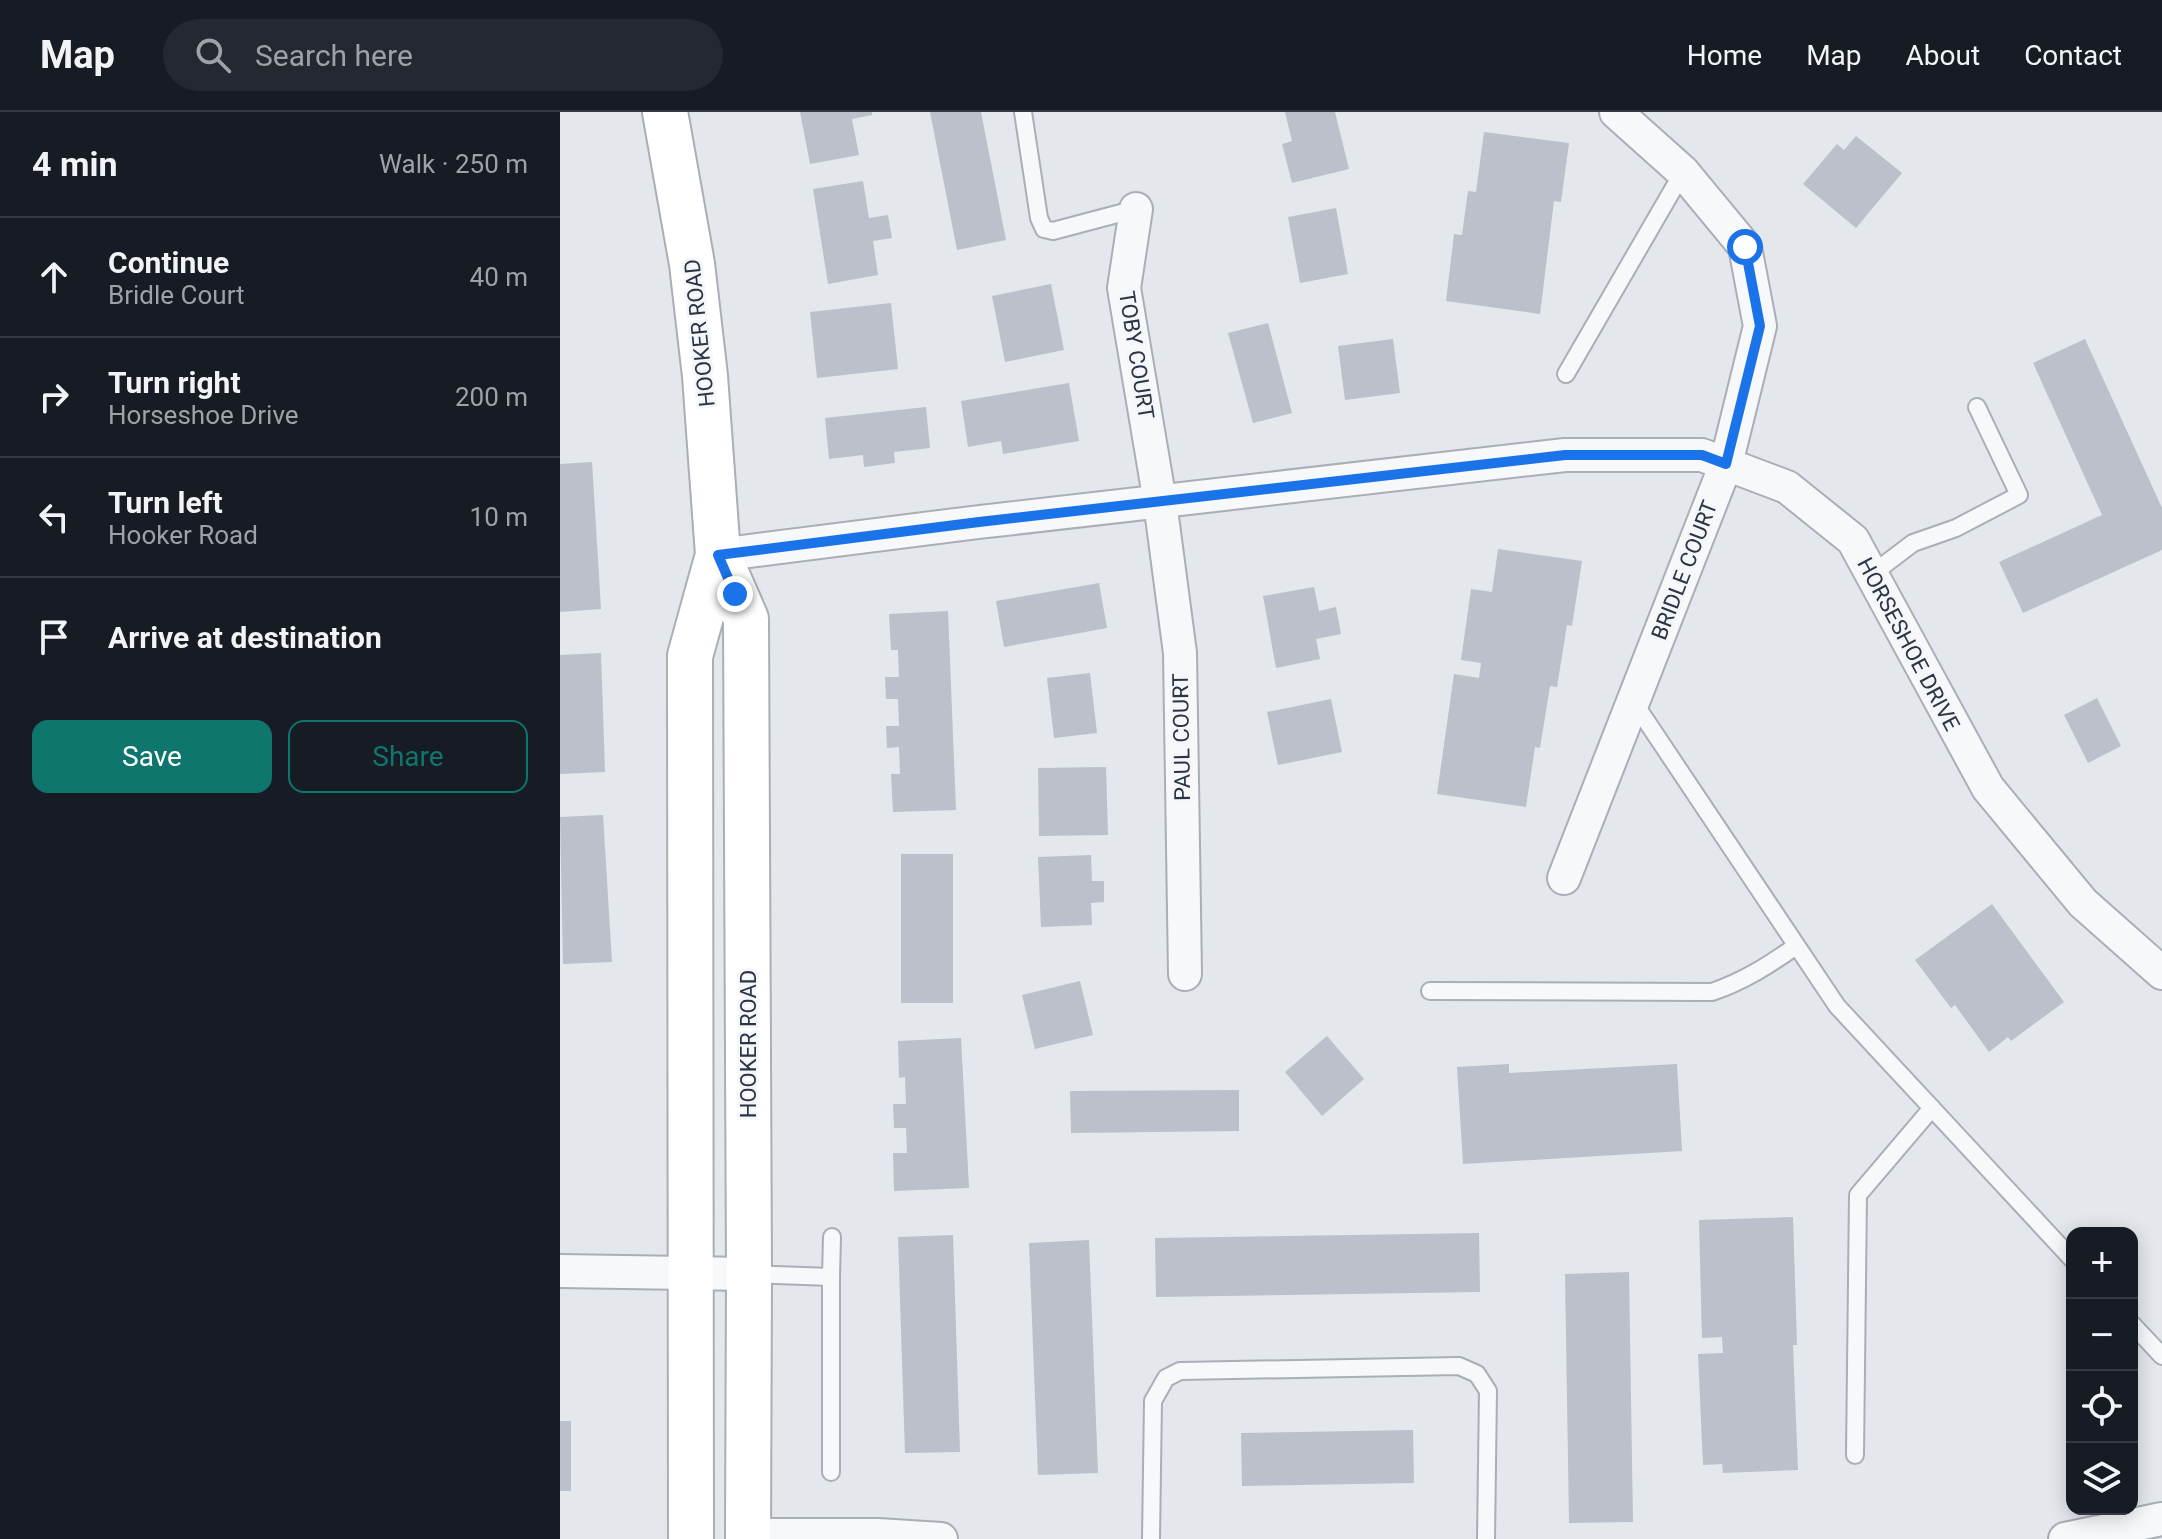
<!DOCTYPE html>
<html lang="en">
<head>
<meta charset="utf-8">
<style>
  body { margin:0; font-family:Roboto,sans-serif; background:#242831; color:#f1f3f6 }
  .controls { position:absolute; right:24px; bottom:24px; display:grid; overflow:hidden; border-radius:16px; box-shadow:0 4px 20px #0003 }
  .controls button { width:72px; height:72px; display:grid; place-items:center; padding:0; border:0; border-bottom:2px solid #363941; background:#171b24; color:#f1f3f6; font:40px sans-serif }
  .stop { position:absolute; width:24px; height:24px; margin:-18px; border:6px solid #1a73e8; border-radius:50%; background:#fff }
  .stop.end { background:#1a73e8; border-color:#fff; box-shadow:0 2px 8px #0008 }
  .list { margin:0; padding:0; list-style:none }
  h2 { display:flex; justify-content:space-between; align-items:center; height:104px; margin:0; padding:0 32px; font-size:34px }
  h2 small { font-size:26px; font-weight:400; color:#9ea1a6 }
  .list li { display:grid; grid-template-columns:52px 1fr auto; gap:24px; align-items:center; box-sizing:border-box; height:120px; padding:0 32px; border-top:2px solid #363941 }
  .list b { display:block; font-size:30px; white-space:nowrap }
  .list p { margin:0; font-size:26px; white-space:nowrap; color:#9ea1a6 }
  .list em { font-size:26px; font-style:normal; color:#9ea1a6 }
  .actions { display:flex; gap:16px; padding:24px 32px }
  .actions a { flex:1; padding:18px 0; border:2px solid #0f766e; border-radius:16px; text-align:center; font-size:28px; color:#0f766e }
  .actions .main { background:#0f766e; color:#fff }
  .icon { flex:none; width:44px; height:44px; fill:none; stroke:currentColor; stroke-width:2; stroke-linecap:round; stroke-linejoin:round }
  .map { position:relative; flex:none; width:1602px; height:1427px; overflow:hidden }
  header { display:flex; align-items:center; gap:48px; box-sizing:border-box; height:112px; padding:0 40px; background:#171b24; border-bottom:2px solid #363941 }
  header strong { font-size:38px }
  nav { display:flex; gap:44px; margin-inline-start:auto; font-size:28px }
  .search { width:560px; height:72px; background:#242831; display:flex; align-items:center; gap:20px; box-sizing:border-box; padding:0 28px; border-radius:44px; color:#9ea1a6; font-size:30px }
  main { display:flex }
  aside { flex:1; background:#171b24 }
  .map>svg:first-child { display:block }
  .building { fill:#bbc0ca }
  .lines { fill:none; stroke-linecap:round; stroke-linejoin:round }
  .service-casing { stroke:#a9aeb7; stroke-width:20 }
  .minor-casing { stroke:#a9aeb7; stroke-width:36 }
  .secondary-casing { stroke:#a9aeb7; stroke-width:48 }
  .service { stroke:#f7f8fa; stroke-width:16 }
  .minor { stroke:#f7f8fa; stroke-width:32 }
  .secondary { stroke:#fff; stroke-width:44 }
  .route { stroke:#1a73e8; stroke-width:10 }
  .labels { text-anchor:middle; stroke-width:6; stroke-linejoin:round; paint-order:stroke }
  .street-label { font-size:22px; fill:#2b3445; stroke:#f4f6f9 }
</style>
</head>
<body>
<header>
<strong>Map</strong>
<div class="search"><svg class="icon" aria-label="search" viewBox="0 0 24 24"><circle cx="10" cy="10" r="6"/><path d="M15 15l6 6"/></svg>Search here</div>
<nav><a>Home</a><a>Map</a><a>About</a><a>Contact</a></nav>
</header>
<main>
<aside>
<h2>4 min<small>Walk · 250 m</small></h2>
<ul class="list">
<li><svg class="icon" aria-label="ahead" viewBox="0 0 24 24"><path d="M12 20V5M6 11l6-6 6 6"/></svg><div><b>Continue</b><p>Bridle Court</p></div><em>40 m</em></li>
<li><svg class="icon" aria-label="right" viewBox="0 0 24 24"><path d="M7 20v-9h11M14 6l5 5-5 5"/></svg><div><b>Turn right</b><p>Horseshoe Drive</p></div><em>200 m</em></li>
<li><svg class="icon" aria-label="left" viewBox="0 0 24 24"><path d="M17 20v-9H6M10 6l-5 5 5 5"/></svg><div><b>Turn left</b><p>Hooker Road</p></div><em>10 m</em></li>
<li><svg class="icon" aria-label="arrive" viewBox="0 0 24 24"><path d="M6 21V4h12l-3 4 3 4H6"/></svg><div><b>Arrive at destination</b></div></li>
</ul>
<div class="actions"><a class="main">Save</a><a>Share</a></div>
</aside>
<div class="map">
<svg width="1602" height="1427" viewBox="0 0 1602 1427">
  <rect width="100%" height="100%" fill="#e4e7ec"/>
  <!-- building -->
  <g class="building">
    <polygon points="240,0 312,0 312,3 292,7 299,43 250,52"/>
    <polygon points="370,0 421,0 446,128 397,138"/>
    <polygon points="725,0 775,0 789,57 732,71 722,32 732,29"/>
    <polygon points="924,20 1009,31 1001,90 994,89 980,202 886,189 894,122 902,123 908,79 916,80"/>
    <polygon points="1296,24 1342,61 1296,116 1243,72 1277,32 1284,38"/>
    <polygon points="303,69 309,106 328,103 332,126 313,129 318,163 268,172 253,77"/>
    <polygon points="776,96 788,162 740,171 728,105"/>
    <polygon points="491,172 504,238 445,250 432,184"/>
    <polygon points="331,191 338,257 257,266 250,200"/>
    <polygon points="708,211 732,301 693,311 668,221"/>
    <polygon points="833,227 840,281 785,288 778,234"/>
    <polygon points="1525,227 1602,396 1602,438 1463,501 1439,450 1542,403 1473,251"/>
    <polygon points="509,271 519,329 443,342 441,329 408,335 401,289"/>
    <polygon points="366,295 370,336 334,340 335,351 304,355 303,343 269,347 265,306"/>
    <polygon points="32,350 41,497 0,500 0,352"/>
    <polygon points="938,437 1022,449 1012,514 1007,513 997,575 990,574 980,636 975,635 966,695 877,682 894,562 919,566 921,551 901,548 911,477 932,480"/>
    <polygon points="539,471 547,516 444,535 436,489"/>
    <polygon points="754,475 759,499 776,495 781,522 756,527 760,547 716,556 703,484"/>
    <polygon points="388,499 396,698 333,700 331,662 340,662 339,635 327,636 326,614 339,614 338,587 326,587 325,565 339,565 338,538 331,538 329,502"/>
    <polygon points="41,541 45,660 0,662 0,543"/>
    <polygon points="530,561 537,621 494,626 487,566"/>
    <polygon points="1537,586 1561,634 1528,651 1504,603"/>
    <polygon points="771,587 782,640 718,653 707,600"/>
    <polygon points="546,655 548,723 479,724 478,656"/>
    <polygon points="43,703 52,850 3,852 0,705"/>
    <rect x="341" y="742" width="52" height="149"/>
    <polygon points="531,743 532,769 544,769 544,790 531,791 532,813 481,815 478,745"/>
    <polygon points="1432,792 1504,890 1451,929 1448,925 1429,940 1395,893 1391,896 1355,848"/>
    <polygon points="520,869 533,923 475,937 462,883"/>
    <polygon points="767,924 804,967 762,1004 725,960"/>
    <polygon points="401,926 409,1076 334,1079 333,1041 347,1041 346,1016 334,1016 333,992 346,992 345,965 339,966 338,929"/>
    <polygon points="949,952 949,961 1117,952 1122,1039 903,1052 897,955"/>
    <polygon points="679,978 679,1019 511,1021 510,979"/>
    <polygon points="1233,1105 1237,1233 1233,1233 1238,1358 1163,1361 1162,1352 1143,1353 1138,1242 1163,1241 1162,1225 1142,1226 1139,1108"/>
    <polygon points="919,1121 920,1180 596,1185 595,1126"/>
    <polygon points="393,1123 400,1340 345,1341 338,1125"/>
    <polygon points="529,1128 538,1361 478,1363 469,1131"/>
    <polygon points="1069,1160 1073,1410 1009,1411 1005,1162"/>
    <rect x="0" y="1309" width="11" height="70"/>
    <polygon points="853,1318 854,1371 682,1374 681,1321"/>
  </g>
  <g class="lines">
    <defs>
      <g id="service">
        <polyline points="463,0 479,106 484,117 493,119 576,97"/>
        <polyline points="1006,262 1123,60"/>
        <polyline points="1312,462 1353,431 1396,416 1459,383 1417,295"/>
        <polyline points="1073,589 1277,894 1512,1147"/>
        <path d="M870,879l282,1c32,-11 57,-27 84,-46"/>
        <polyline points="191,1162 271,1165 271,1360"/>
        <polyline points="271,1165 272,1125"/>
        <polyline points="1572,1212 1602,1244"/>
        <polyline points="1295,1343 1298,1083 1372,996"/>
        <polyline points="591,1427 593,1289 606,1266 620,1259 899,1254 917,1262 928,1279 926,1427"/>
      </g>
      <g id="minor">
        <polyline points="576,97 564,176 600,390 620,541 625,862"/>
        <polyline points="158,443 419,410 1005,343 1142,343 1227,375 1293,428 1428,676 1523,791 1602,861"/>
        <polyline points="1004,766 1166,352 1200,214 1185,135 1123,60 1056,0"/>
        <polyline points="0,1159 189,1162"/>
        <polyline points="188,1423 318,1423 381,1427"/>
        <polyline points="1505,1427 1602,1407"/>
      </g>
      <g id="secondary">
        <polyline points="105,0 132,152 145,264 158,443 130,544 131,1427"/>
        <polyline points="158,443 186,507 189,1162 188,1427"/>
      </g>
    </defs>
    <!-- service casing -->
    <use href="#service" class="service-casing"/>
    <!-- minor casing -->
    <use href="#minor" class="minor-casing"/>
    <!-- secondary casing -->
    <use href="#secondary" class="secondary-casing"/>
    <!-- service -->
    <use href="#service" class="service"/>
    <!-- minor -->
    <use href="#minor" class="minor"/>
    <!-- secondary -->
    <use href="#secondary" class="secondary"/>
  </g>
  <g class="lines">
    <!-- route -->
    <polyline class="route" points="175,482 158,443 419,410 1005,343 1142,343 1166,352 1200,214 1185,135"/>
  </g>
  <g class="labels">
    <!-- street labels -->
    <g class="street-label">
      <text transform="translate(139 221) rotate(-96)" y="8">HOOKER ROAD</text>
      <text transform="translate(577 243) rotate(81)" y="8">TOBY COURT</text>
      <text transform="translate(1124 458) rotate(-69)" y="8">BRIDLE COURT</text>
      <text transform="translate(1349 532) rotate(62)" y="8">HORSESHOE DRIVE</text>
      <text transform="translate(621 625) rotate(-91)" y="8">PAUL COURT</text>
      <text transform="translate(188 932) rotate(-90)" y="8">HOOKER ROAD</text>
    </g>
  </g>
</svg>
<div class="controls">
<button>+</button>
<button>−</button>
<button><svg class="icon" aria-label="locate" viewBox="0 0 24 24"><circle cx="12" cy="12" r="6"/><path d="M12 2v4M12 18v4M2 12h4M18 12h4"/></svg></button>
<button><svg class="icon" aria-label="layers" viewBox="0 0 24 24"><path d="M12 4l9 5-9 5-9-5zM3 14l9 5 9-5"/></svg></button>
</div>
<div class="stop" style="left:1185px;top:135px"></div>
<div class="stop end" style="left:175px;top:482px"></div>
</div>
</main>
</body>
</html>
